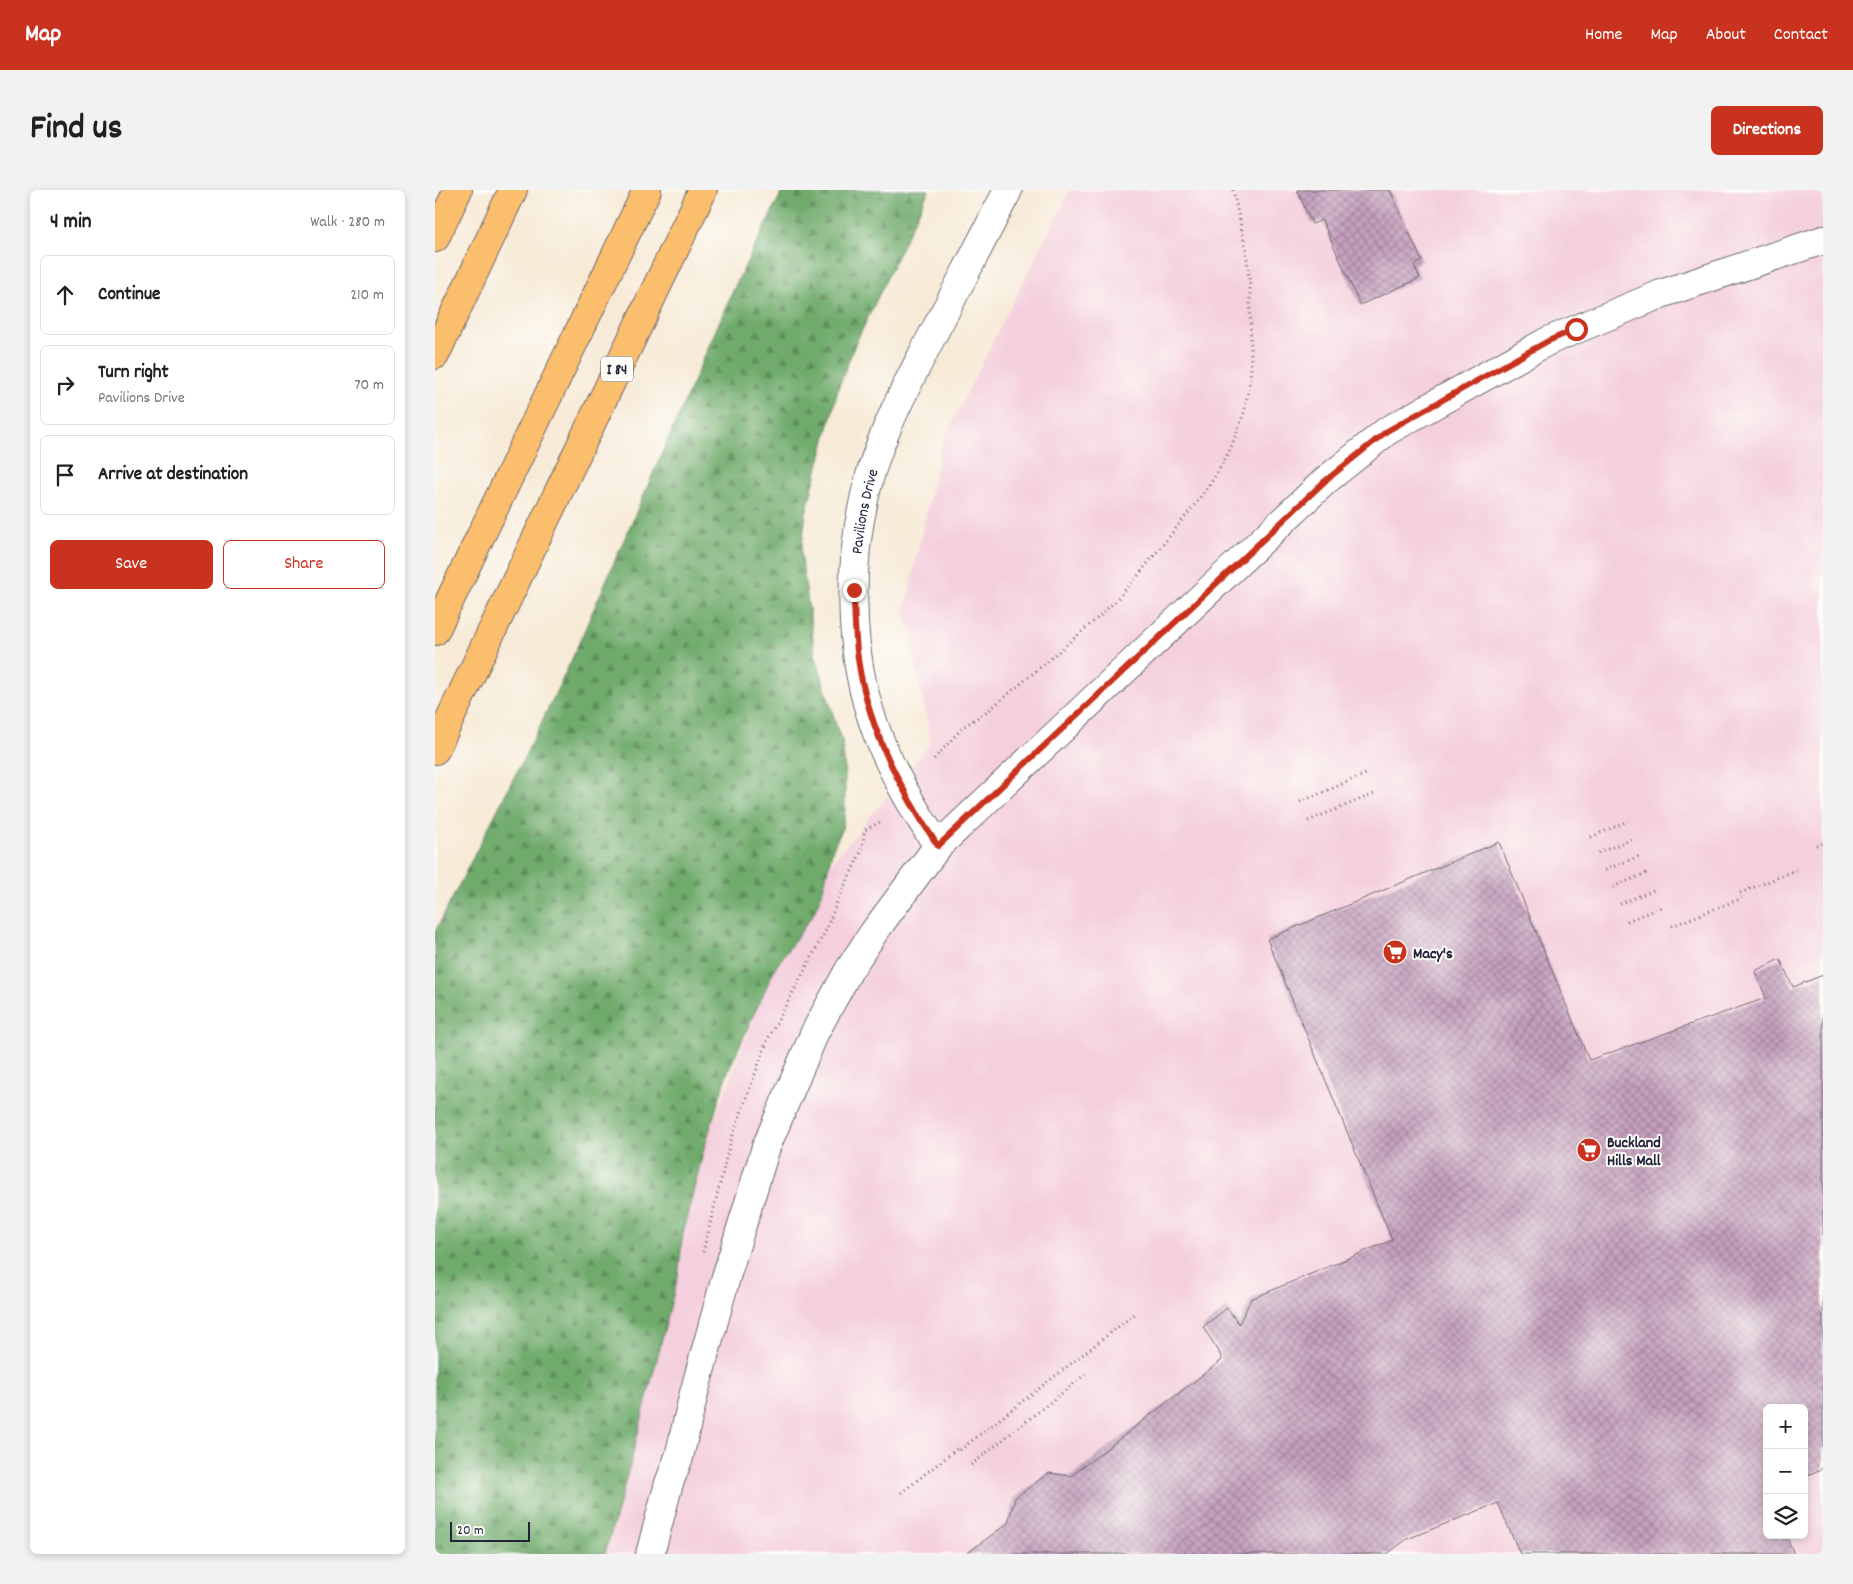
<!DOCTYPE html>
<html lang="en">
<head>
<meta charset="utf-8">
<style>
  body { margin:0; font-family:Dekko,sans-serif; background:#f2f2f2; color:#202124 }
  .controls { position:absolute; right:15px; bottom:15px; display:grid; overflow:hidden; border-radius:8px; box-shadow:0 2px 8px #0003 }
  .controls button { width:45px; height:45px; display:grid; place-items:center; padding:0; border:0; border-bottom:1px solid #e0e0e0; background:#fff; color:#202124; font:25px sans-serif }
  .scale { position:absolute; left:15px; bottom:12px; width:80px; box-sizing:border-box; padding-left:5px; border:2px solid #22223b; border-top:0; font-size:14px; line-height:18px; white-space:nowrap; color:#22223b; -webkit-text-stroke:4px #fdfcf7; paint-order:stroke }
  .stop { position:absolute; width:15px; height:15px; margin:-11px; border:4px solid #c8321e; border-radius:50%; background:#fff }
  .stop.end { background:#c8321e; border-color:#fff; box-shadow:0 1px 5px #0008 }
  .list { margin:0; padding:0; list-style:none }
  h2 { display:flex; justify-content:space-between; align-items:center; height:65px; margin:0; padding:0 20px; font-size:21px }
  h2 small { font-size:16px; font-weight:400; color:#757577 }
  .list li { display:grid; grid-template-columns:32px 1fr auto; gap:15px; align-items:center; box-sizing:border-box; height:80px; margin:0 10px 10px; padding:0 10px; border:1px solid #e0e0e0; border-radius:8px }
  .list b { display:block; font-size:19px; white-space:nowrap }
  .list p { margin:0; font-size:16px; white-space:nowrap; color:#757577 }
  .list em { font-size:16px; font-style:normal; color:#757577 }
  .actions { display:flex; gap:10px; padding:15px 20px }
  .actions a { flex:1; padding:11px 0; border:1px solid #c8321e; border-radius:8px; text-align:center; font-size:18px; color:#c8321e }
  .actions .main { background:#c8321e; color:#fff }
  .icon { flex:none; width:28px; height:28px; fill:none; stroke:currentColor; stroke-width:2; stroke-linecap:round; stroke-linejoin:round }
  .map { position:relative; flex:none; width:1388px; height:1364px; overflow:hidden; border-radius:8px }
  header { display:flex; align-items:center; gap:30px; box-sizing:border-box; height:70px; padding:0 25px; background:#c8321e; color:#fff }
  header strong { font-size:24px }
  nav { display:flex; gap:28px; margin-inline-start:auto; font-size:18px }
  .intro { display:flex; align-items:center; justify-content:space-between; box-sizing:border-box; height:120px; padding:0 30px }
  h1 { margin:0; font-size:35px }
  .button { padding:12px 22px; border-radius:8px; background:#c8321e; color:#fff; font-size:18px; font-weight:700 }
  main { display:flex; gap:30px; padding:0 30px }
  aside { flex:1; background:#fff; border-radius:8px; box-shadow:0 2px 8px #0003 }
  .map>svg:first-child { display:block }
  .built { fill:#f4cfdd; fill-rule:evenodd }
  .forest { fill:url(#forest-firs); stroke:#496654 }
  .building { fill:url(#building-cross-hatch) }
  .lines { fill:none; stroke-linecap:round; stroke-linejoin:round }
  .minor-casing { stroke:#6d6872; stroke-width:30 }
  .highway-casing { stroke:#6d6872; stroke-width:30 }
  .path { stroke:#6d6872; stroke-width:3; stroke-dasharray:1 4; stroke-linecap:butt }
  .minor { stroke:#fff; stroke-width:28 }
  .highway { stroke:#fabe6d; stroke-width:28 }
  .route { stroke:#c8321e; stroke-width:6 }
  .labels { text-anchor:middle; stroke-width:4; stroke-linejoin:round; paint-order:stroke }
  .shield { fill:#fdfcf7; stroke:#646373; stroke-width:1 }
  .shield-label { font-size:15px; font-weight:bold; fill:#22223b }
  .street-label { font-size:16px; fill:#22223b; stroke:#fdfcf7 }
  .poi-label { font-size:16px; font-weight:bold; fill:#22223b; stroke:#fdfcf7; text-anchor:start }
</style>
</head>
<body>
<header>
<strong>Map</strong>
<nav><a>Home</a><a>Map</a><a>About</a><a>Contact</a></nav>
</header>
<div class="intro"><h1>Find us</h1><a class="button">Directions</a></div>
<main>
<aside>
<h2>4 min<small>Walk · 280 m</small></h2>
<ul class="list">
<li><svg class="icon" aria-label="ahead" viewBox="0 0 24 24"><path d="M12 20V5M6 11l6-6 6 6"/></svg><div><b>Continue</b></div><em>210 m</em></li>
<li><svg class="icon" aria-label="right" viewBox="0 0 24 24"><path d="M7 20v-9h11M14 6l5 5-5 5"/></svg><div><b>Turn right</b><p>Pavilions Drive</p></div><em>70 m</em></li>
<li><svg class="icon" aria-label="arrive" viewBox="0 0 24 24"><path d="M6 21V4h12l-3 4 3 4H6"/></svg><div><b>Arrive at destination</b></div></li>
</ul>
<div class="actions"><a class="main">Save</a><a>Share</a></div>
</aside>
<div class="map">
<svg width="1388" height="1364" viewBox="0 0 1388 1364">
  <defs>
    <pattern id="forest-firs" width="22" height="20" patternUnits="userSpaceOnUse" patternTransform="scale(1.25)"><rect width="22" height="20" fill="#70ab6c"/><path d="M5 1l3.5 6h-7zM16 11l3.5 6h-7z" fill="#5c8b5a"/></pattern>
    <pattern id="building-cross-hatch" width="8" height="8" patternUnits="userSpaceOnUse" patternTransform="scale(1.25)"><rect width="8" height="8" fill="#c6a0be"/><path d="M0 0l8 8M0 8l8-8" fill="none" stroke="#a0829c"/></pattern>
  </defs>
  <rect width="100%" height="100%" fill="#fdfcf7"/>
  <filter id="ink" filterUnits="userSpaceOnUse"><feTurbulence type="fractalNoise" baseFrequency=".02" numOctaves="2"/><feDisplacementMap in="SourceGraphic" scale="10" xChannelSelector="R" yChannelSelector="G"/><feConvolveMatrix kernelMatrix="1 2 1 2 8 2 1 2 1" color-interpolation-filters="sRGB"/></filter>
  <filter id="wash" filterUnits="userSpaceOnUse"><feTurbulence type="fractalNoise" baseFrequency=".0096" numOctaves="4" result="noise"/><feDisplacementMap in="SourceGraphic" scale="20" xChannelSelector="R" yChannelSelector="G"/><feGaussianBlur stdDeviation="1.12" result="paint"/><feColorMatrix in="noise" values="0 0 0 0 0 0 0 0 0 0 0 0 0 0 0 0 0 1.4 0 .05"/><feComposite in="paint" operator="in"/></filter>
  <g filter="url(#wash)">
    <rect width="100%" height="100%" fill="#f7ead7"/>
    <!-- built -->
    <path class="built" d="M635,0h753v1364h-1229l103,-390 101,-260 133,-161 -26,-133 37,-168zM1332,1218h37v127h-37z"/>
    <!-- forest -->
    <polygon class="forest" points="348,0 494,0 419,157 404,196 371,323 366,363 380,463 403,541 407,550 410,581 410,621 407,640 398,658 387,704 379,723 340,778 291,886 269,959 248,1043 243,1086 195,1275 170,1364 0,1364 0,742 96,554 136,471 301,94"/>
    <g id="blocks">
      <!-- building -->
      <g class="building">
        <polygon points="862,0 955,0 987,71 979,75 985,88 925,115 887,30 877,34"/>
        <polygon points="1064,652 1154,870 1331,808 1320,781 1345,769 1358,797 1388,785 1388,1278 1369,1287 1369,1218 1332,1218 1332,1345 1351,1345 1359,1364 1085,1364 1063,1313 972,1349 952,1364 531,1364 573,1333 580,1308 608,1287 614,1283 636,1286 787,1170 783,1160 768,1137 792,1118 804,1134 816,1109 957,1050 832,749"/>
      </g>
    </g>
  </g>
  <g filter="url(#ink)">
    <use href="#blocks" fill-opacity="0" stroke="#6d6872" stroke-width="1"/>
    <g class="lines">
      <defs>
        <g id="minor">
          <path id="s1" d="M503,656c-24,-36 -46,-73 -61,-113 -31,-81 -30,-178 -6,-261 14,-47 38,-91 60,-134 26,-49 52,-99 77,-148"/>
          <polyline points="215,1364 234,1293 244,1267 259,1203 291,1087 331,957 380,842 414,780 439,742 503,656 890,291 952,241 1113,151 1226,104 1388,50"/>
        </g>
        <g id="highway">
          <polyline points="0,48 23,0"/>
          <polyline points="0,165 78,0"/>
          <polyline points="0,441 212,0"/>
          <polyline points="0,560 268,0"/>
        </g>
      </defs>
      <!-- minor casing -->
      <use href="#minor" class="minor-casing"/>
      <!-- highway casing -->
      <use href="#highway" class="highway-casing"/>
      <!-- path -->
      <g class="path">
        <polyline points="499,569 528,537 554,520 600,482 666,425 685,406 701,388 762,312 779,288 794,262 809,223 814,197 816,178 815,97 811,59 798,0"/>
        <polyline points="865,612 933,583"/>
        <polyline points="873,631 941,603"/>
        <polyline points="1156,647 1193,631"/>
        <polyline points="1381,655 1388,653"/>
        <polyline points="1163,663 1200,648"/>
        <polyline points="1170,680 1207,665"/>
        <polyline points="1178,697 1214,682"/>
        <polyline points="1305,703 1361,680"/>
        <polyline points="1185,714 1221,699"/>
        <polyline points="1192,731 1229,716"/>
        <polyline points="1237,736 1307,708"/>
        <polyline points="268,1062 295,953 332,851 391,740 402,712 426,662 430,640 447,631"/>
        <polyline points="525,1260 701,1123"/>
        <polyline points="536,1275 651,1184"/>
        <polyline points="466,1303 523,1258"/>
      </g>
      <!-- minor -->
      <use href="#minor" class="minor"/>
      <!-- highway -->
      <use href="#highway" class="highway"/>
    </g>
  </g>
  <g class="lines" filter="url(#ink)">
    <!-- route -->
    <path class="route" d="M419,400c0,20 1,40 3,61 8,71 41,136 81,195l387,-365 62,-50 161,-90 28,-12"/>
  </g>
  <!-- icons -->
  <defs>
    <symbol id="supermarket-disc" viewBox="-11 -11 22 22"><circle r="9.5" fill="#c8321e" stroke="#fdfcf7"/><path d="M-6-5.5h2.5l.6 2H6L4.5 2H-2.5L-4.4-4H-6ZM-1.5 3.2a1.3 1.3 0 1 0 .1 0ZM3 3.2a1.3 1.3 0 1 0 .1 0Z" fill="#fff"/></symbol>
  </defs>
  <g fill-rule="evenodd">
    <use href="#supermarket-disc" x="946" y="748" width="28" height="28"/>
    <use href="#supermarket-disc" x="1140" y="946" width="28" height="28"/>
  </g>
  <g class="labels">
    <!-- shield labels -->
    <rect class="shield" x="166" y="166.5" width="32" height="25" rx="4"/>
    <g class="shield-label">
      <text x="182" y="184">I 84</text>
    </g>
    <!-- street labels -->
    <g class="street-label">
      <text dy="6" stroke="none"><textPath href="#s1" startOffset="354">Pavilions Drive</textPath></text>
    </g>
    <!-- poi labels -->
    <g class="poi-label">
      <text x="978" y="768">Macy's</text>
      <text x="1172" y="957">Buckland<tspan x="1172" dy="18">Hills Mall</tspan></text>
    </g>
  </g>
</svg>
<div class="controls">
<button>+</button>
<button>−</button>
<button><svg class="icon" aria-label="layers" viewBox="0 0 24 24"><path d="M12 4l9 5-9 5-9-5zM3 14l9 5 9-5"/></svg></button>
</div>
<div class="scale">20 m</div>
<div class="stop" style="left:1141px;top:139px"></div>
<div class="stop end" style="left:419px;top:400px"></div>
</div>
</main>
</body>
</html>
